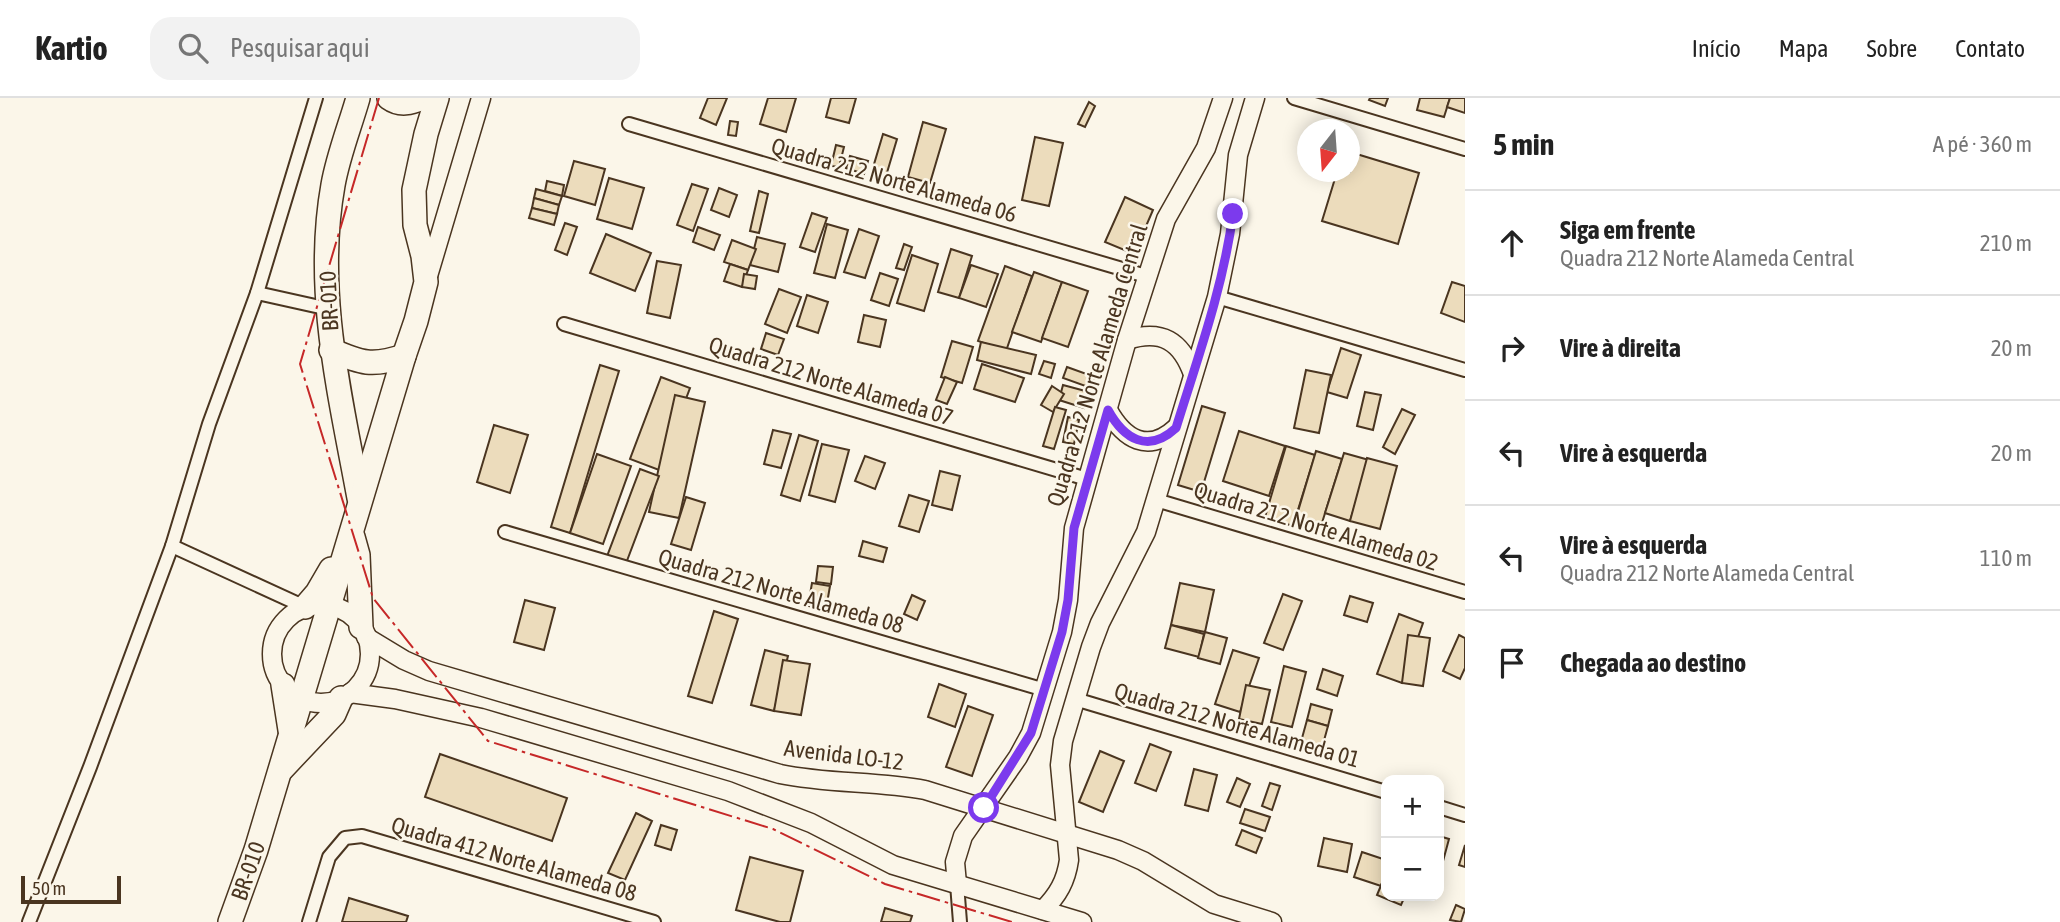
<!DOCTYPE html>
<html lang="pt">
<head>
<meta charset="utf-8">
<style>
  body { margin:0; font-family:"Asap Condensed",sans-serif; background:#f2f2f2; color:#222 }
  .controls { position:absolute; right:21px; bottom:21px; display:grid; overflow:hidden; border-radius:14px; box-shadow:0 4px 18px #0003 }
  .controls button { width:63px; height:63px; display:grid; place-items:center; padding:0; border:0; border-bottom:2px solid #e0e0e0; background:#fff; color:#222; font:35px sans-serif }
  .compass { position:absolute; left:1297px; top:21px; width:63px; height:63px; border-radius:50%; background:#fff; box-shadow:0 4px 18px #0003; rotate:197deg }
  .scale { position:absolute; left:21px; bottom:18px; width:100px; box-sizing:border-box; padding-left:7px; border:4px solid #4a3520; border-top:0; font-size:19px; line-height:24px; white-space:nowrap; color:#4a3520; -webkit-text-stroke:5px #fbf6e9; paint-order:stroke }
  .stop { position:absolute; width:21px; height:21px; margin:-16px; border:5px solid #7c3aed; border-radius:50%; background:#fff }
  .stop.end { background:#7c3aed; border-color:#fff; box-shadow:0 2px 7px #0008 }
  .list { margin:0; padding:0; list-style:none }
  h2 { display:flex; justify-content:space-between; align-items:center; height:91px; margin:0; padding:0 28px; font-size:30px }
  h2 small { font-size:23px; font-weight:400; color:#767676 }
  .list li { display:grid; grid-template-columns:46px 1fr auto; gap:21px; align-items:center; box-sizing:border-box; height:105px; padding:0 28px; border-top:2px solid #e0e0e0 }
  .list b { display:block; font-size:26px; white-space:nowrap }
  .list p { margin:0; font-size:23px; white-space:nowrap; color:#767676 }
  .list em { font-size:23px; font-style:normal; color:#767676 }
  .icon { flex:none; width:38px; height:38px; fill:none; stroke:currentColor; stroke-width:2; stroke-linecap:round; stroke-linejoin:round }
  .map { position:relative; flex:none; width:1465px; height:824px; overflow:hidden }
  header { display:flex; align-items:center; gap:42px; box-sizing:border-box; height:98px; padding:0 35px; background:#fff; border-bottom:2px solid #e0e0e0 }
  header strong { font-size:33px }
  nav { display:flex; gap:38px; margin-inline-start:auto; font-size:24px }
  .search { width:490px; height:63px; background:#f2f2f2; display:flex; align-items:center; gap:18px; box-sizing:border-box; padding:0 24px; border-radius:21px; color:#767676; font-size:26px }
  main { display:flex }
  aside { flex:1; background:#fff }
  .map>svg:first-child { display:block }
  .building { fill:#ecdcbc; stroke:#4a3520; stroke-width:2 }
  .lines { fill:none; stroke-linecap:round; stroke-linejoin:round }
  .street-casing { stroke:#4a3520; stroke-width:16 }
  .secondary-casing { stroke:#4a3520; stroke-width:21 }
  .highway-casing { stroke:#4a3520; stroke-width:26 }
  .street { stroke:#fbf6e9; stroke-width:12 }
  .secondary { stroke:#fbf6e9; stroke-width:18 }
  .highway { stroke:#fbf6e9; stroke-width:23 }
  .power { stroke:#c62828; stroke-width:2; stroke-dasharray:24 5 3.5 5; stroke-linecap:butt }
  .route { stroke:#7c3aed; stroke-width:9 }
  .labels { text-anchor:middle; stroke-width:5; stroke-linejoin:round; paint-order:stroke }
  .street-label { font-size:23px; fill:#4a3520; stroke:#fbf6e9 }
</style>
</head>
<body>
<header>
<strong>Kartio</strong>
<div class="search"><svg class="icon" aria-label="search" viewBox="0 0 24 24"><circle cx="10" cy="10" r="6"/><path d="M15 15l6 6"/></svg>Pesquisar aqui</div>
<nav><a>Início</a><a>Mapa</a><a>Sobre</a><a>Contato</a></nav>
</header>
<main>
<div class="map">
<svg width="1465" height="824" viewBox="0 0 1465 824">
  <rect width="100%" height="100%" fill="#fbf6e9"/>
  <!-- building -->
  <g class="building">
    <polygon points="708,0 727,0 716,27 700,20"/>
    <polygon points="768,0 796,0 786,34 760,26"/>
    <polygon points="831,0 856,0 849,25 826,19"/>
    <polygon points="1370,0 1388,0 1385,8 1369,2"/>
    <polygon points="1420,0 1450,0 1444,19 1417,12"/>
    <polygon points="1450,0 1465,0 1465,15 1447,9"/>
    <polygon points="1089,4 1095,8 1085,29 1078,26"/>
    <polygon points="730,23 738,24 736,38 728,37"/>
    <polygon points="923,24 946,31 930,85 908,79"/>
    <polygon points="883,36 897,41 886,78 872,73"/>
    <polygon points="1035,39 1063,45 1049,108 1022,102"/>
    <polygon points="836,47 844,49 839,69 831,68"/>
    <polygon points="1350,54 1419,75 1398,146 1322,123 1337,74 1350,74"/>
    <polygon points="850,58 868,63 864,76 846,70"/>
    <polygon points="574,63 605,71 595,107 564,98"/>
    <polygon points="609,80 644,90 632,131 597,121"/>
    <polygon points="547,83 564,87 562,98 545,93"/>
    <polygon points="692,86 708,91 693,133 677,127"/>
    <polygon points="719,90 737,97 729,119 711,112"/>
    <polygon points="536,91 562,98 559,107 534,100"/>
    <polygon points="759,93 768,96 759,135 750,133"/>
    <polygon points="1125,99 1153,112 1134,156 1105,144"/>
    <polygon points="534,100 559,107 557,116 532,110"/>
    <polygon points="532,110 557,116 554,127 529,120"/>
    <polygon points="812,115 827,120 815,154 800,149"/>
    <polygon points="565,125 577,129 567,157 555,152"/>
    <polygon points="827,126 848,132 835,180 814,175"/>
    <polygon points="698,129 720,137 714,152 693,144"/>
    <polygon points="859,131 879,138 865,180 844,174"/>
    <polygon points="606,136 651,155 635,193 590,175"/>
    <polygon points="757,139 785,146 778,174 750,167"/>
    <polygon points="732,142 756,151 748,172 724,164"/>
    <polygon points="904,146 912,149 904,172 896,170"/>
    <polygon points="951,151 972,158 959,200 938,194"/>
    <polygon points="912,157 938,166 924,213 897,205"/>
    <polygon points="657,163 681,167 670,220 647,215"/>
    <polygon points="730,166 748,172 742,189 724,183"/>
    <polygon points="971,167 998,176 986,209 959,200"/>
    <polygon points="1005,168 1032,178 1006,253 978,243"/>
    <polygon points="1034,174 1062,184 1041,244 1012,234"/>
    <polygon points="880,175 898,181 889,208 871,202"/>
    <polygon points="744,176 757,178 755,191 742,189"/>
    <polygon points="1062,184 1088,193 1068,249 1042,240"/>
    <polygon points="1452,184 1465,188 1465,224 1441,215"/>
    <polygon points="779,191 801,199 787,235 765,226"/>
    <polygon points="807,197 828,204 818,235 797,228"/>
    <polygon points="864,217 886,222 880,249 858,244"/>
    <polygon points="766,235 784,241 778,257 761,251"/>
    <polygon points="952,243 973,249 962,285 941,279"/>
    <polygon points="981,244 1036,257 1031,276 977,262"/>
    <polygon points="1341,250 1361,257 1347,300 1327,294"/>
    <polygon points="1044,263 1055,266 1051,280 1039,276"/>
    <polygon points="982,266 1024,280 1015,304 974,291"/>
    <polygon points="600,267 619,273 570,435 551,429"/>
    <polygon points="1067,269 1095,279 1091,290 1063,280"/>
    <polygon points="1306,272 1331,277 1319,335 1294,330"/>
    <polygon points="661,279 690,290 659,372 630,361"/>
    <polygon points="945,279 957,284 947,306 936,302"/>
    <polygon points="1063,287 1089,294 1084,310 1059,302"/>
    <polygon points="1052,288 1064,296 1053,314 1041,307"/>
    <polygon points="1365,294 1381,297 1373,332 1357,328"/>
    <polygon points="675,297 705,304 679,420 649,414"/>
    <polygon points="1202,308 1225,315 1201,394 1178,387"/>
    <polygon points="1055,309 1066,312 1054,351 1043,348"/>
    <polygon points="1402,311 1415,317 1395,356 1383,349"/>
    <polygon points="1068,319 1079,322 1074,346 1063,344"/>
    <polygon points="494,327 528,337 510,395 477,384"/>
    <polygon points="773,332 791,336 781,370 764,366"/>
    <polygon points="1239,333 1285,348 1269,398 1223,383"/>
    <polygon points="799,337 818,343 800,403 781,397"/>
    <polygon points="822,346 849,352 835,404 809,397"/>
    <polygon points="1286,348 1315,357 1293,428 1265,419"/>
    <polygon points="1316,353 1342,361 1321,428 1296,420"/>
    <polygon points="1344,355 1369,362 1350,423 1325,415"/>
    <polygon points="597,356 631,368 603,446 570,435"/>
    <polygon points="865,358 885,365 875,391 855,383"/>
    <polygon points="1367,360 1397,368 1380,431 1350,423"/>
    <polygon points="640,371 659,378 625,468 606,461"/>
    <polygon points="940,373 960,378 952,412 932,407"/>
    <polygon points="909,397 929,403 919,434 899,428"/>
    <polygon points="686,399 705,405 691,452 671,446"/>
    <polygon points="863,443 887,450 883,464 859,458"/>
    <polygon points="818,468 833,469 831,486 816,484"/>
    <polygon points="812,485 830,488 826,511 808,508"/>
    <polygon points="1180,485 1214,492 1205,534 1171,527"/>
    <polygon points="1283,496 1302,503 1283,552 1264,545"/>
    <polygon points="912,497 925,503 917,522 904,516"/>
    <polygon points="1350,498 1373,505 1367,524 1344,517"/>
    <polygon points="525,502 555,510 544,552 514,544"/>
    <polygon points="714,513 738,521 712,605 688,598"/>
    <polygon points="1399,516 1423,525 1402,585 1377,576"/>
    <polygon points="1171,527 1204,536 1199,559 1165,550"/>
    <polygon points="1205,534 1227,540 1220,566 1198,560"/>
    <polygon points="1408,537 1430,540 1423,588 1402,585"/>
    <polygon points="1459,537 1465,540 1465,570 1460,581 1443,573"/>
    <polygon points="765,552 788,558 774,613 751,607"/>
    <polygon points="1233,552 1259,560 1240,614 1215,606"/>
    <polygon points="783,562 810,566 801,617 774,613"/>
    <polygon points="1284,568 1306,574 1292,629 1271,624"/>
    <polygon points="1323,571 1343,578 1337,598 1317,591"/>
    <polygon points="939,586 966,596 955,629 928,619"/>
    <polygon points="1246,587 1270,592 1262,626 1239,621"/>
    <polygon points="1311,606 1332,612 1328,628 1307,622"/>
    <polygon points="968,608 993,617 972,678 946,669"/>
    <polygon points="1307,622 1328,628 1320,657 1299,651"/>
    <polygon points="1150,646 1171,654 1156,693 1135,685"/>
    <polygon points="1100,653 1124,663 1103,714 1079,704"/>
    <polygon points="440,656 567,700 552,743 425,699"/>
    <polygon points="1194,671 1217,677 1208,713 1185,707"/>
    <polygon points="1237,680 1250,686 1240,709 1227,704"/>
    <polygon points="1270,685 1280,688 1272,712 1262,708"/>
    <polygon points="1245,711 1270,719 1265,733 1240,725"/>
    <polygon points="636,715 652,723 625,782 608,775"/>
    <polygon points="661,727 677,732 671,752 655,747"/>
    <polygon points="1242,732 1262,740 1256,755 1236,747"/>
    <polygon points="1439,738 1449,741 1439,778"/>
    <polygon points="1324,740 1352,746 1347,774 1318,768"/>
    <polygon points="1465,747 1465,769 1459,767"/>
    <polygon points="1362,754 1386,762 1386,772 1381,788 1354,779"/>
    <polygon points="750,759 803,773 790,824 780,824 736,812"/>
    <polygon points="1385,778 1386,798 1405,798 1401,807 1377,797"/>
    <polygon points="349,800 408,818 406,824 342,824"/>
    <polygon points="1456,807 1465,811 1461,824 1450,822"/>
    <polygon points="885,810 912,818 910,824 881,824"/>
  </g>
  <g class="lines">
    <defs>
      <g id="street">
        <polyline points="1294,0 1465,51"/>
        <polyline points="629,26 1146,178"/>
        <polyline points="257,195 329,211"/>
        <polyline points="1217,199 1465,272"/>
        <polyline points="564,226 1087,381"/>
        <polyline points="1156,402 1465,494"/>
        <polyline points="505,434 1045,592"/>
        <polyline points="172,448 305,509"/>
        <polyline points="1075,601 1386,694"/>
        <polyline points="1439,709 1465,717"/>
        <polyline points="957,786 960,824"/>
        <polyline points="29,824 90,669 172,448 209,326 257,195 316,0"/>
        <polyline points="309,824 329,759 345,740 362,738 654,824"/>
      </g>
      <g id="secondary">
        <polyline points="428,178 481,0"/>
        <path d="M1127,242c35,-11 54,1 66,34"/>
        <path d="M1108,312c16,29 40,44 68,18"/>
        <circle cx="321" cy="556" r="49"/>
        <path d="M366,539l38,23 25,11 351,103c48,10 97,7 145,16l193,60 25,11 71,43 58,18"/>
        <polyline points="350,595 395,601 481,620 728,693 811,725 893,767 1082,824"/>
        <polyline points="957,786 955,764 963,738 1018,659 1031,635 1062,534 1068,502 1074,430 1127,242 1166,121 1206,50 1223,0"/>
        <path d="M1043,812c15,-15 23,-29 26,-50l-9,-95 3,-24 28,-94 9,-24 46,-91 71,-235 13,-63 8,-79 17,-57"/>
      </g>
      <g id="highway">
        <path d="M358,0c-8,28 -20,58 -25,87 -19,106 7,209 26,313"/>
        <path d="M389,0c11,8 22,5 33,0"/>
        <path d="M331,252c30,13 41,17 73,6"/>
        <polyline points="353,439 358,457 361,529"/>
        <polyline points="305,509 317,495 331,471"/>
        <polyline points="283,587 290,632"/>
        <polyline points="282,671 334,616 341,600"/>
        <polyline points="230,824 256,752 404,258 416,223 426,184 423,158 415,127 414,92 426,36 437,0"/>
      </g>
    </defs>
    <!-- street casing -->
    <use href="#street" class="street-casing"/>
    <!-- secondary casing -->
    <use href="#secondary" class="secondary-casing"/>
    <!-- highway casing -->
    <use href="#highway" class="highway-casing"/>
    <!-- street -->
    <use href="#street" class="street"/>
    <!-- secondary -->
    <use href="#secondary" class="secondary"/>
    <!-- highway -->
    <use href="#highway" class="highway"/>
    <!-- power -->
    <polyline class="power" points="379,0 300,266 373,500 488,643 773,731 885,786 1012,824"/>
  </g>
  <g class="lines">
    <!-- route -->
    <path class="route" d="M984,710l47,-75 31,-101 6,-32 6,-72 34,-118c16,29 40,44 68,18 22,-71 47,-140 57,-214"/>
  </g>
  <g class="labels">
    <!-- street labels -->
    <g class="street-label">
      <text transform="translate(894 82) rotate(16)" y="8">Quadra 212 Norte Alameda 06</text>
      <text transform="translate(329 203) rotate(-93)" y="8">BR-010</text>
      <text transform="translate(1097 267) rotate(-73)" y="8">Quadra 212 Norte Alameda Central</text>
      <text transform="translate(831 283) rotate(17)" y="8">Quadra 212 Norte Alameda 07</text>
      <text transform="translate(1316 428) rotate(17)" y="8">Quadra 212 Norte Alameda 02</text>
      <text transform="translate(781 493) rotate(16)" y="8">Quadra 212 Norte Alameda 08</text>
      <text transform="translate(1237 627) rotate(16)" y="8">Quadra 212 Norte Alameda 01</text>
      <text transform="translate(844 657) rotate(7)" y="8">Avenida LO-12</text>
      <text transform="translate(514 761) rotate(16)" y="8">Quadra 412 Norte Alameda 08</text>
      <text transform="translate(248 773) rotate(-71)" y="8">BR-010</text>
    </g>
  </g>
</svg>
<div class="controls">
<button>+</button>
<button>−</button>
</div>
<svg class="compass" viewBox="-18 -18 36 36"><path d="M0-13l5 13h-10z" fill="#e53935"/><path d="M0 13l5-13h-10z" fill="#767676"/></svg>
<div class="scale">50 m</div>
<div class="stop" style="left:984px;top:710px"></div>
<div class="stop end" style="left:1233px;top:116px"></div>
</div>
<aside>
<h2>5 min<small>A pé · 360 m</small></h2>
<ul class="list">
<li><svg class="icon" aria-label="ahead" viewBox="0 0 24 24"><path d="M12 20V5M6 11l6-6 6 6"/></svg><div><b>Siga em frente</b><p>Quadra 212 Norte Alameda Central</p></div><em>210 m</em></li>
<li><svg class="icon" aria-label="right" viewBox="0 0 24 24"><path d="M7 20v-9h11M14 6l5 5-5 5"/></svg><div><b>Vire à direita</b></div><em>20 m</em></li>
<li><svg class="icon" aria-label="left" viewBox="0 0 24 24"><path d="M17 20v-9H6M10 6l-5 5 5 5"/></svg><div><b>Vire à esquerda</b></div><em>20 m</em></li>
<li><svg class="icon" aria-label="left" viewBox="0 0 24 24"><path d="M17 20v-9H6M10 6l-5 5 5 5"/></svg><div><b>Vire à esquerda</b><p>Quadra 212 Norte Alameda Central</p></div><em>110 m</em></li>
<li><svg class="icon" aria-label="arrive" viewBox="0 0 24 24"><path d="M6 21V4h12l-3 4 3 4H6"/></svg><div><b>Chegada ao destino</b></div></li>
</ul>
</aside>
</main>
</body>
</html>
